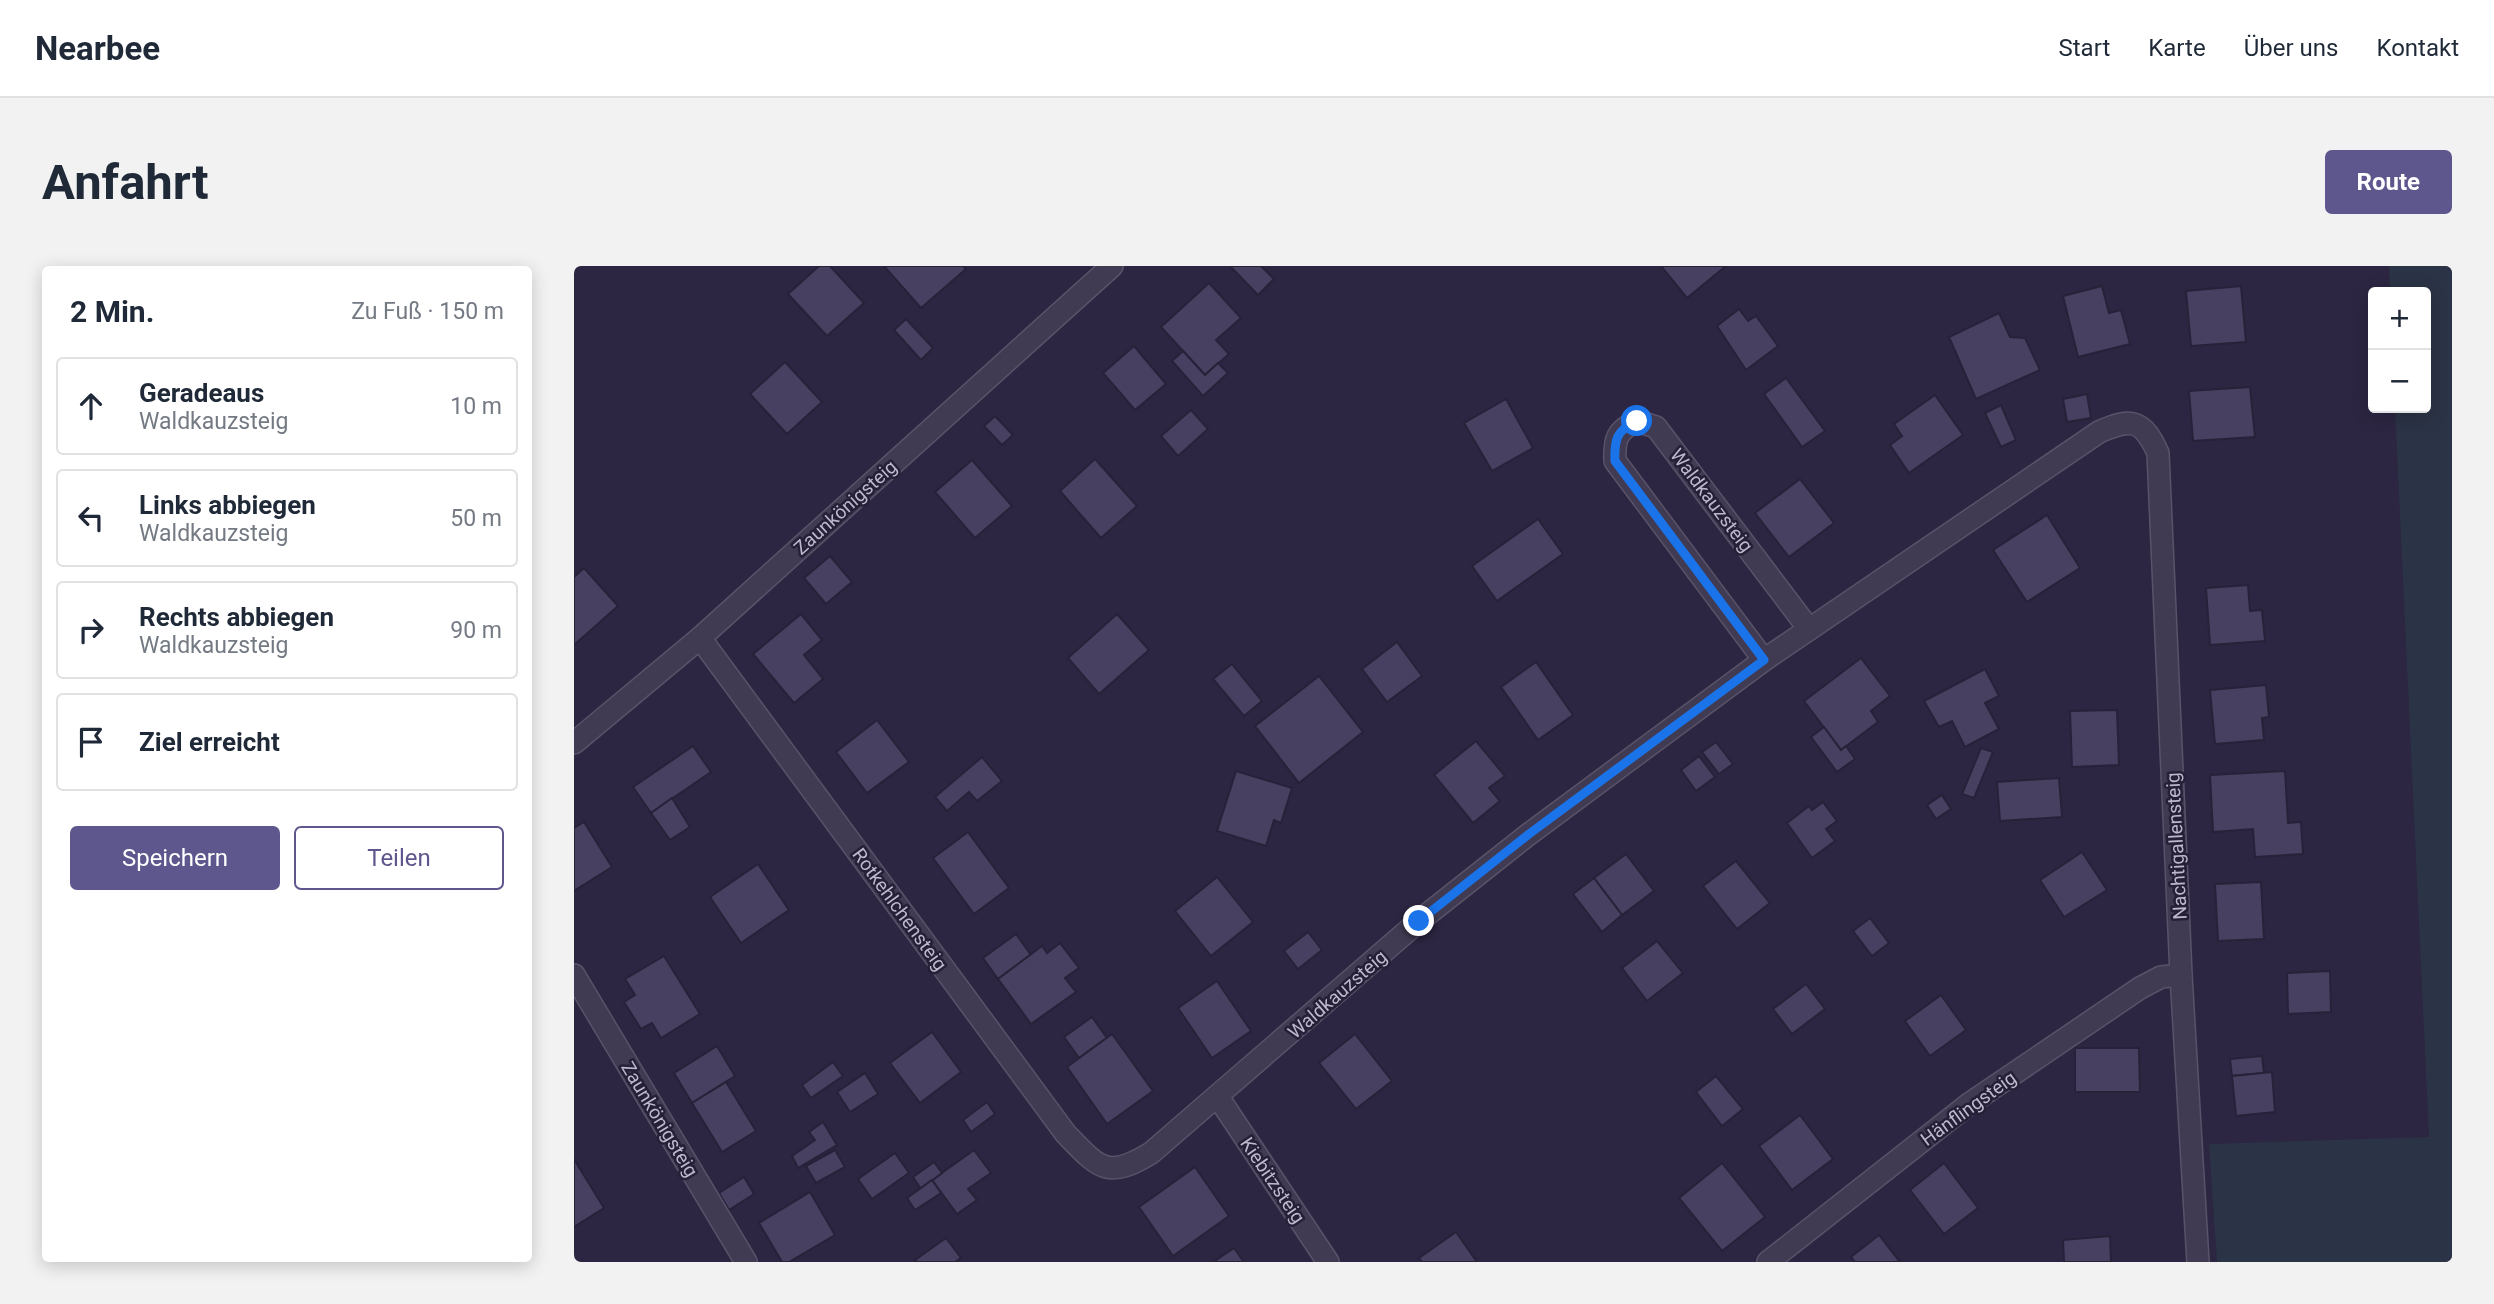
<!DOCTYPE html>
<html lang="de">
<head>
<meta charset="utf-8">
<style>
  body { margin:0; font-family:Roboto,sans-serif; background:#f2f2f3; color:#1f2937 }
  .controls { position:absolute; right:21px; top:21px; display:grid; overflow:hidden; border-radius:7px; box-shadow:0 4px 18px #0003 }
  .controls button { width:63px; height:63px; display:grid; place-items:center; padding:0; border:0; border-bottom:2px solid #e0e1e3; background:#fff; color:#1f2937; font:35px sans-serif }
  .stop { position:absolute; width:21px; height:21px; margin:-16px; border:5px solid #1a73e8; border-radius:50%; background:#fff }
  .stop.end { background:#1a73e8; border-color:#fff; box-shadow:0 2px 7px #0008 }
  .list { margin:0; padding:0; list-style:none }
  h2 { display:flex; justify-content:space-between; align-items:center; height:91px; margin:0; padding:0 28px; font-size:30px }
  h2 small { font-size:23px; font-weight:400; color:#747a83 }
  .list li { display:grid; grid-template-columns:46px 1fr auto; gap:21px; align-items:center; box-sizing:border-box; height:98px; margin:0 14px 14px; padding:0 14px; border:2px solid #e0e1e3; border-radius:7px }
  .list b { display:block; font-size:26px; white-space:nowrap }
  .list p { margin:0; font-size:23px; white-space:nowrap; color:#747a83 }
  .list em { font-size:23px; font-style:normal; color:#747a83 }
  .actions { display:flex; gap:14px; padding:21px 28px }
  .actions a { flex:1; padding:16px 0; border:2px solid #5e578e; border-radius:7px; text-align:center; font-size:24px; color:#5e578e }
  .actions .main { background:#5e578e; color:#fff }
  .icon { flex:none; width:38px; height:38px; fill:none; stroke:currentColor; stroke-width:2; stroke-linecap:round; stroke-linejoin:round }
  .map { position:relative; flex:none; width:1878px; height:996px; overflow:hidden; border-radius:7px }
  header { display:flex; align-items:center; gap:42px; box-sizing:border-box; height:98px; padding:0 35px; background:#fff; border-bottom:2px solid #e0e1e3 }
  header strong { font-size:33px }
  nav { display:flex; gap:38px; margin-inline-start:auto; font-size:24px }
  .intro { display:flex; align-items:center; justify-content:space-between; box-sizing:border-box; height:168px; padding:0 42px }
  h1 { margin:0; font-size:49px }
  .button { padding:18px 32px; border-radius:7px; background:#5e578e; color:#fff; font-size:24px; font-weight:700 }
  main { display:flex; gap:42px; padding:0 42px }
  aside { flex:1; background:#fff; border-radius:7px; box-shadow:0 4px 18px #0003 }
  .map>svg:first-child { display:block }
  .green { fill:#2b3346 }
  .building { fill:#474060; stroke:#272139; stroke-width:2 }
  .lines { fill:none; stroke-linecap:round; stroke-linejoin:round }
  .minor-casing { stroke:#585369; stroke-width:24 }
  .minor { stroke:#403b52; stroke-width:21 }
  .route { stroke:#1a73e8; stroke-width:9 }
  .labels { text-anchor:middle; stroke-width:5; stroke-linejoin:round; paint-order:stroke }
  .street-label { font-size:19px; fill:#bdb8cc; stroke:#251f37 }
</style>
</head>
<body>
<header>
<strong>Nearbee</strong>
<nav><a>Start</a><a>Karte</a><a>Über uns</a><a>Kontakt</a></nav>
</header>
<div class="intro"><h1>Anfahrt</h1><a class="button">Route</a></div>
<main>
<aside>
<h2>2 Min.<small>Zu Fuß · 150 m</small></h2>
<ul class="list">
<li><svg class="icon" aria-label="ahead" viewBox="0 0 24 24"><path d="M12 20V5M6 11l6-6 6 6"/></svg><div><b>Geradeaus</b><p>Waldkauzsteig</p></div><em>10 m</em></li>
<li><svg class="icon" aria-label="left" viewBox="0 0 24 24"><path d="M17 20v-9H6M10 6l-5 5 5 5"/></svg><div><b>Links abbiegen</b><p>Waldkauzsteig</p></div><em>50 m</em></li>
<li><svg class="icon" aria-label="right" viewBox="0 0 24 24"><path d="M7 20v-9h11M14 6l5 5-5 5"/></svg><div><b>Rechts abbiegen</b><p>Waldkauzsteig</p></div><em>90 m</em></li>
<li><svg class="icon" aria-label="arrive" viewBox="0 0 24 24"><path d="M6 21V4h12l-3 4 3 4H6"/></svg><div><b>Ziel erreicht</b></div></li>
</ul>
<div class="actions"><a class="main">Speichern</a><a>Teilen</a></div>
</aside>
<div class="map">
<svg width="1878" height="996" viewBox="0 0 1878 996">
  <rect width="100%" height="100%" fill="#2c2642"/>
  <!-- green -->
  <polygon class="green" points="1815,0 1878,0 1878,996 1643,996 1635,878 1855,871 1821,142 1852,142 1852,26 1816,26"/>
  <!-- building -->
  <g class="building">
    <polygon points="245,0 256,0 290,37 253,70 214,28"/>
    <polygon points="310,0 389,0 392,3 347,42"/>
    <polygon points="656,0 687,0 700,13 684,29"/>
    <polygon points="1087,0 1152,0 1113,32"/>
    <polygon points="635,17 667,52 642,74 655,88 631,109 587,61"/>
    <polygon points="1528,20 1535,47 1547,44 1556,78 1504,91 1489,30"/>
    <polygon points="1667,20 1672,76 1617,80 1612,25"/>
    <polygon points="1165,43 1174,55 1182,50 1204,80 1172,104 1143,60"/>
    <polygon points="1425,47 1436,71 1451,72 1466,104 1402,133 1375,71"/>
    <polygon points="332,53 359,82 347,94 320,64"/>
    <polygon points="560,80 592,118 561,144 529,107"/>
    <polygon points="609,85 631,109 644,97 654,107 629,130 598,95"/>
    <polygon points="211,96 248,136 213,168 176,128"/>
    <polygon points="1212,112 1251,165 1228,181 1190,128"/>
    <polygon points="1676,121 1681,171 1619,175 1615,125"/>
    <polygon points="1513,128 1517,152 1493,156 1489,133"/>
    <polygon points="1361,129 1389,169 1335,207 1316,179 1328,170 1320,158"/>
    <polygon points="932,133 959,182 918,205 890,157"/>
    <polygon points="1427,139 1442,174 1427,181 1411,147"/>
    <polygon points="617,144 634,163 604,190 587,170"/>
    <polygon points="421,150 439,169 428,179 410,160"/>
    <polygon points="521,193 563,240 527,272 486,225"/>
    <polygon points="398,194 438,240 401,272 361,226"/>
    <polygon points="1226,213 1260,257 1215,291 1181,247"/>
    <polygon points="1473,249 1506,302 1453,336 1419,284"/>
    <polygon points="964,253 989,288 923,335 898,300"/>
    <polygon points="256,290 278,316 252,338 230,312"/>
    <polygon points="10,302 44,340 0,379 0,311"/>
    <polygon points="1674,319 1676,345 1688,344 1691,375 1636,379 1632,322"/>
    <polygon points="227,348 248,374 230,389 249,413 220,437 179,388"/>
    <polygon points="543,348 575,384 525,428 494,392"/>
    <polygon points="823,376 848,410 813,436 788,403"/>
    <polygon points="1287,392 1316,430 1297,445 1304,456 1267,484 1230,435"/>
    <polygon points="962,396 999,449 964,474 927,421"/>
    <polygon points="658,398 688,435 670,450 639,413"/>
    <polygon points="1411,403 1425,430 1411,437 1425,463 1391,481 1378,455 1365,461 1350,435"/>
    <polygon points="745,410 789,466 725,517 681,460"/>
    <polygon points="1692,419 1695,451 1688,452 1690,474 1641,478 1636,424"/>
    <polygon points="1543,444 1545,499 1498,501 1496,445"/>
    <polygon points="303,454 335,496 293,527 262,486"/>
    <polygon points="1250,461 1267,484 1272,480 1281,493 1263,506 1237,471"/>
    <polygon points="902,475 931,510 915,522 926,535 899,557 860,509"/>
    <polygon points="1142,476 1159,498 1145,508 1128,486"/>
    <polygon points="119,480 137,506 77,547 59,521"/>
    <polygon points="1407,482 1419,486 1400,532 1388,528"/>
    <polygon points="1125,490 1141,511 1122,525 1107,504"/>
    <polygon points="408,491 428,515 403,535 395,526 373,545 361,531"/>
    <polygon points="662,505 718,522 707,557 700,554 692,580 643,565"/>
    <polygon points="1711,505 1714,557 1727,556 1729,588 1681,591 1679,563 1639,566 1636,509"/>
    <polygon points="1485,512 1488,551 1426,555 1423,516"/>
    <polygon points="1368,529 1377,543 1362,553 1353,539"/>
    <polygon points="98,532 116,561 96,574 77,547"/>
    <polygon points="1249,536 1263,555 1252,563 1261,575 1238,592 1213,557 1235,540 1238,544"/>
    <polygon points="10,556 38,601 0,625 0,562"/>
    <polygon points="394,566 435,622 400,648 359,592"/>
    <polygon points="1508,586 1533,624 1490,651 1466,614"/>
    <polygon points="1052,588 1080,625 1048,649 1020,612"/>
    <polygon points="1162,595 1196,637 1163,663 1129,620"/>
    <polygon points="184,598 215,644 167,677 136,631"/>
    <polygon points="643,611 679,656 637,690 601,645"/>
    <polygon points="1020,612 1048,649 1028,666 999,628"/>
    <polygon points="1687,616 1690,673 1644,675 1641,618"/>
    <polygon points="1296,652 1315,677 1298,690 1279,665"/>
    <polygon points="734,666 748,684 724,703 710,685"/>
    <polygon points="442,668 457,689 424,713 409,692"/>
    <polygon points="1083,675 1109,707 1073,735 1048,702"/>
    <polygon points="486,677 505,702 491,712 502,726 457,758 424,713 468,680 473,687"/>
    <polygon points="90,690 126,748 87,772 78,757 67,763 50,736 61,729 51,713"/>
    <polygon points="1756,705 1757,746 1714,748 1713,707"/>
    <polygon points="643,715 677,765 638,792 604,742"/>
    <polygon points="1232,718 1251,743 1218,768 1199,743"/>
    <polygon points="1367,729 1392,764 1356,790 1331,755"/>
    <polygon points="518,751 533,772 505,792 490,771"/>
    <polygon points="358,766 387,806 346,837 316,797"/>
    <polygon points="538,768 579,825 533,858 493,801"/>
    <polygon points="781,768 818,815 782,843 745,797"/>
    <polygon points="143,780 161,810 118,837 100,807"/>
    <polygon points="1501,782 1565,782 1566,826 1501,826"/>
    <polygon points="1688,790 1690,807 1658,810 1656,793"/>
    <polygon points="259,796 269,810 237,832 228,819"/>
    <polygon points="1698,806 1701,846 1662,850 1658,810"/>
    <polygon points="291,807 304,828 276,846 263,826"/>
    <polygon points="1142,810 1169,843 1148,860 1122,826"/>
    <polygon points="152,816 182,865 148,886 118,837"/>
    <polygon points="413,836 421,848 397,866 389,854"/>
    <polygon points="1226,849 1259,893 1218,924 1185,880"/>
    <polygon points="249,856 263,879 224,902 218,890 241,874 235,866"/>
    <polygon points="261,884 271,901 242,917 232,900"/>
    <polygon points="400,884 417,907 394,923 403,934 383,948 358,914"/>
    <polygon points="321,887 335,907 298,933 284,913"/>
    <polygon points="0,893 30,942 0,961"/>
    <polygon points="360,896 368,907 347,923 339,911"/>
    <polygon points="1148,897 1191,951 1148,985 1105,932"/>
    <polygon points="1370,897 1404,942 1370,968 1336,924"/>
    <polygon points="621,901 655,950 599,990 565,941"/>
    <polygon points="170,911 180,928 155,944 145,927"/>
    <polygon points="358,914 367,927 341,944 333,932"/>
    <polygon points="236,926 261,969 215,996 208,996 185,957"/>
    <polygon points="882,966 903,996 848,996 845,992"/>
    <polygon points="1305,969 1326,996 1281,996 1277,991"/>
    <polygon points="1536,970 1537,996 1490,996 1489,974"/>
    <polygon points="372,972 387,992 381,996 343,996 341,994"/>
    <polygon points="660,982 670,996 639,996"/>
  </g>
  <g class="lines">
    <defs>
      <g id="minor">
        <path d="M126,372l366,496c33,34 41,46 85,19l268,-232 110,-87 235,-174 335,-228c33,-15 44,-12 59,21l23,522 17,287"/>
        <path d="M1190,394l-149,-199c-1,-22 2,-31 22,-40l19,6 153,202"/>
        <polyline points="0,477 126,372 538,0"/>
        <polyline points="0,709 172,996"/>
        <polyline points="644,831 754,996"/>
        <polyline points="1194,996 1395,838 1566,722 1587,711 1607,709"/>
      </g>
    </defs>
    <!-- minor casing -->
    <use href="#minor" class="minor-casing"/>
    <!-- minor -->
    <use href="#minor" class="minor"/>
  </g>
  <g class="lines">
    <!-- route -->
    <path class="route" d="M845,655l110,-87 235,-174 -149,-199c-1,-22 2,-31 22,-40"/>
  </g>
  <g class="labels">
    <!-- street labels -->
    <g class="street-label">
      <text transform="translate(1138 234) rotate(53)" y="7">Waldkauzsteig</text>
      <text transform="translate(271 241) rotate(-42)" y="7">Zaunkönigsteig</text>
      <text transform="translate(1602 580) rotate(-93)" y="7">Nachtigallensteig</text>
      <text transform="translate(326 643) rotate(54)" y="7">Rotkehlchensteig</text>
      <text transform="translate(763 728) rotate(-41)" y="7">Waldkauzsteig</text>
      <text transform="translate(1394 842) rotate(-36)" y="7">Hänflingsteig</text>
      <text transform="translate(86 853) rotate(59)" y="7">Zaunkönigsteig</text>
      <text transform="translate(699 914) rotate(56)" y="7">Kiebitzsteig</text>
    </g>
  </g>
</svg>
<div class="controls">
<button>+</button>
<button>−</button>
</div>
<div class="stop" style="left:1063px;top:155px"></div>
<div class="stop end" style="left:845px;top:655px"></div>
</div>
</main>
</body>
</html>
